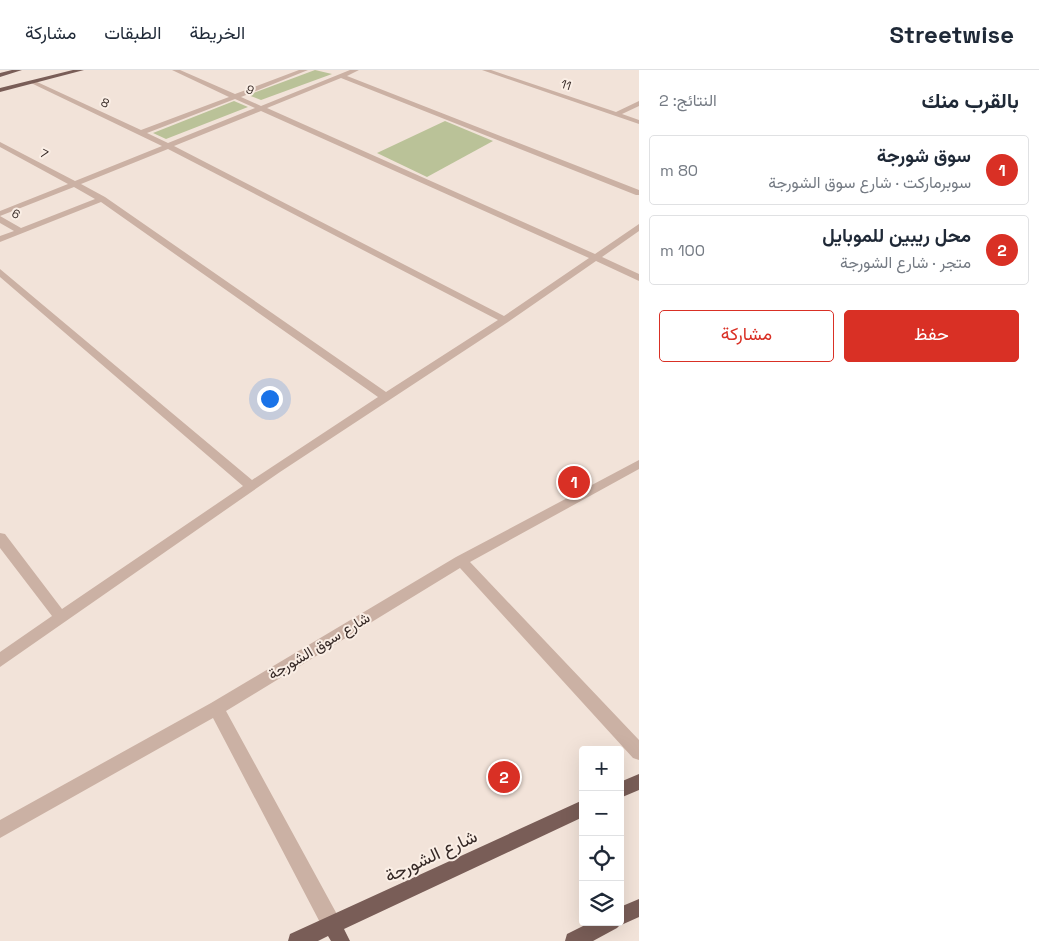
<!DOCTYPE html>
<html lang="ar">
<head>
<meta charset="utf-8">
<style>
  body { margin:0; font-family:"Space Grotesk",Vazirmatn,sans-serif; background:#f2f2f3; color:#1f2937; direction:rtl }
  .controls { position:absolute; right:15px; bottom:15px; display:grid; overflow:hidden; border-radius:5px; box-shadow:0 5px 20px #0002 }
  .controls button { width:45px; height:45px; display:grid; place-items:center; padding:0; border:0; border-bottom:1px solid #e0e1e3; background:#fff; color:#1f2937; font:25px sans-serif }
  .you { position:absolute; left:269px; top:328px; width:18px; height:18px; margin:-12px; border:4px solid #fff; border-radius:50%; background:#1a73e8; box-shadow:0 0 0 8px #1a73e833 }
  .badge { display:grid; place-items:center; width:32px; height:32px; border-radius:50%; background:#d93025; color:#fff; font-size:16px; font-weight:700 }
  .pin { position:absolute; translate:-50% -50%; border:2px solid #fff; box-shadow:0 1px 5px #0006 }
  .list { margin:0; padding:0; list-style:none }
  h2 { display:flex; justify-content:space-between; align-items:center; height:65px; margin:0; padding:0 20px; font-size:21px }
  h2 small { font-size:16px; font-weight:400; color:#747a83 }
  .list li { display:grid; grid-template-columns:32px 1fr auto; gap:15px; align-items:center; box-sizing:border-box; height:70px; margin:0 10px 10px; padding:0 10px; border:1px solid #e0e1e3; border-radius:5px }
  .list b { display:block; font-size:19px; white-space:nowrap }
  .list p { margin:0; font-size:16px; white-space:nowrap; color:#747a83 }
  .list em { font-size:16px; font-style:normal; color:#747a83 }
  .actions { display:flex; gap:10px; padding:15px 20px }
  .actions a { flex:1; padding:11px 0; border:1px solid #d93025; border-radius:5px; text-align:center; font-size:18px; color:#d93025 }
  .actions .main { background:#d93025; color:#fff }
  .icon { flex:none; width:28px; height:28px; fill:none; stroke:currentColor; stroke-width:2; stroke-linecap:round; stroke-linejoin:round }
  .map { position:relative; flex:none; width:639px; height:871px; overflow:hidden; direction:ltr }
  header { display:flex; align-items:center; gap:30px; box-sizing:border-box; height:70px; padding:0 25px; background:#fff; border-bottom:1px solid #e0e1e3 }
  header strong { font-size:24px }
  nav { display:flex; gap:28px; margin-inline-start:auto; font-size:18px }
  main { display:flex }
  aside { flex:1; background:#fff }
  .map>svg:first-child { display:block }
  .green { fill:#bac298 }
  .lines { fill:none; stroke-linecap:round; stroke-linejoin:round }
  .minor { fill:#cbb1a4; fill-rule:evenodd }
  .major { fill:#795d57; fill-rule:evenodd }
  .labels { text-anchor:middle; stroke-width:4; stroke-linejoin:round; paint-order:stroke }
  .far-street-label { font-size:12px; fill:#362926; stroke:#faeee5 }
  .street-label { font-size:15px; fill:#362926; stroke:#faeee5 }
  .near-street-label { font-size:18px; fill:#362926; stroke:#faeee5 }
</style>
</head>
<body>
<header>
<strong>Streetwise</strong>
<nav><a>الخريطة</a><a>الطبقات</a><a>مشاركة</a></nav>
</header>
<main>
<aside>
<h2>بالقرب منك<small>النتائج: 2</small></h2>
<ul class="list">
<li><span class="badge">1</span><div><b>سوق شورجة</b><p>سوبرماركت · شارع سوق الشورجة</p></div><em>80 m</em></li>
<li><span class="badge">2</span><div><b>محل ريبين للموبايل</b><p>متجر · شارع الشورجة</p></div><em>100 m</em></li>
</ul>
<div class="actions"><a class="main">حفظ</a><a>مشاركة</a></div>
</aside>
<div class="map">
<svg width="639" height="871" viewBox="0 0 639 871">
  <rect width="100%" height="100%" fill="#f2e3d9"/>
  <!-- green -->
  <g class="green">
    <polygon points="315,0 332,4 261,30 248,25"/>
    <polygon points="234,31 248,37 166,69 153,63"/>
    <polygon points="445,51 493,71 427,107 377,83"/>
  </g>
  <g class="lines">
    <!-- minor -->
    <g class="minor">
      <path d="M172,0h8l55,24 64,-24h9l-67,27 20,9 89,-36h9l-12,6 292,114v5h-3l-295,-117 -74,30 328,146 44,-30v7l-37,26 37,17v7l-43,-20 -88,61 -228,150 -280,195v-15l52,-36 -52,-68v-15l5,1 57,75 181,-123 -243,-209v-8l252,211 126,-83 -277,-195 -101,40v-6l14,-5 -14,-8v-12l68,-27 -68,-37v-5l75,39 87,-35 -131,-63v-2h4l106,49 88,-33zM235,29l20,9 -87,35 -21,-10zM261,41l328,147 -85,58 -330,-170zM168,79l330,171 -112,72 -281,-195 -24,-13zM74,117l21,12 -74,29 -21,-12z"/>
      <polygon points="482,0 491,0 616,42 639,31 639,36 622,44 639,50 639,54"/>
      <polygon points="639,390 639,399 470,492 639,670 639,690 633,688 460,498 226,641 339,848 341,855 339,862 332,864 325,862 213,648 0,768 0,750 211,633 456,487"/>
    </g>
    <!-- major -->
    <g class="major">
      <polygon points="12,0 22,0 0,7 0,3"/>
      <polygon points="73,0 84,0 0,22 0,18"/>
      <polygon points="639,704 639,720 620,728 620,712"/>
      <polygon points="583,730 583,747 344,859 350,871 331,871 328,866 318,871 288,871 290,864"/>
      <polygon points="639,829 639,847 619,856 617,858 593,871 565,871 567,864 591,852 620,852 620,837"/>
    </g>
  </g>
  <g class="labels">
    <!-- far-street labels -->
    <g class="far-street-label">
      <text transform="translate(566 15) rotate(18)" y="4">11</text>
      <text transform="translate(250 20) rotate(25)" y="4">9</text>
      <text transform="translate(105 33) rotate(25)" y="4">8</text>
      <text transform="translate(44 84) rotate(27)" y="4">7</text>
      <text transform="translate(16 144) rotate(29)" y="4">6</text>
    </g>
    <!-- street labels -->
    <g class="street-label">
      <text transform="translate(319 576) rotate(-31)" y="5">شارع سوق الشورجة</text>
    </g>
    <!-- near-street labels -->
    <g class="near-street-label">
      <text transform="translate(431 786) rotate(-25)" y="6">شارع الشورجة</text>
    </g>
  </g>
</svg>
<div class="controls">
<button>+</button>
<button>−</button>
<button><svg class="icon" aria-label="locate" viewBox="0 0 24 24"><circle cx="12" cy="12" r="6"/><path d="M12 2v4M12 18v4M2 12h4M18 12h4"/></svg></button>
<button><svg class="icon" aria-label="layers" viewBox="0 0 24 24"><path d="M12 4l9 5-9 5-9-5zM3 14l9 5 9-5"/></svg></button>
</div>
<div class="you"></div>
<div class="pin badge" style="left:574px;top:412px">1</div>
<div class="pin badge" style="left:504px;top:707px">2</div>
</div>
</main>
</body>
</html>
